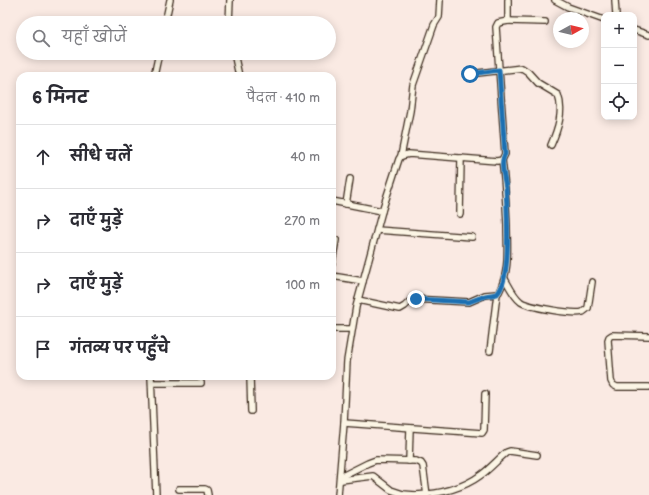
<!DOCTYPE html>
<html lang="hi">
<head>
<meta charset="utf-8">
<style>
  body { margin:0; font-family:"Balsamiq Sans","Playpen Sans Deva",sans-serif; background:#f7f7f7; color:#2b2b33 }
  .controls { position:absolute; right:12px; top:12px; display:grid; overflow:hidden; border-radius:8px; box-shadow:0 2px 10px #0003 }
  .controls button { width:36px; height:36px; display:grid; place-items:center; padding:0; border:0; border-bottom:1px solid #e1e1e2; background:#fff; color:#2b2b33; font:20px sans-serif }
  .compass { position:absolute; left:553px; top:12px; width:36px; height:36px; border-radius:50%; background:#fff; box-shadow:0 2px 10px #0003; rotate:82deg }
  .stop { position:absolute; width:12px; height:12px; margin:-9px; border:3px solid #1f6fb2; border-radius:50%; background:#fff }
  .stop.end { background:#1f6fb2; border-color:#fff; box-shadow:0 1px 4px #0008 }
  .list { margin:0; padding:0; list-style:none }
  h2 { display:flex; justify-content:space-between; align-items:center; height:52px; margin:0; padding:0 16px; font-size:17px }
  h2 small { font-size:13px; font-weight:400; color:#7c7c81 }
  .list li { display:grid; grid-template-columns:26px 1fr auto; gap:12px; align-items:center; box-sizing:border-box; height:64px; padding:0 16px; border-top:1px solid #e1e1e2 }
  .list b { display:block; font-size:15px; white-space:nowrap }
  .list em { font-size:13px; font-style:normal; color:#7c7c81 }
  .icon { flex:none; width:22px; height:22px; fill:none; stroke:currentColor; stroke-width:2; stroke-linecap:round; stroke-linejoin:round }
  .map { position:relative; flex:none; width:649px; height:495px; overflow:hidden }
  .search { position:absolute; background:#fff; box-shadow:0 2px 10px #0003; left:16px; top:16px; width:320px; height:44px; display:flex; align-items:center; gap:10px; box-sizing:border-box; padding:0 14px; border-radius:22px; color:#7c7c81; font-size:15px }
  .panel { position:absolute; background:#fff; box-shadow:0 2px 10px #0003; left:16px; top:72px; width:320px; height:308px; border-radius:12px }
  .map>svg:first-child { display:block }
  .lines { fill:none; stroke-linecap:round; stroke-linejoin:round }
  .street-casing { stroke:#3b2a1e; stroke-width:8 }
  .street { stroke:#fcf5e5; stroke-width:5.5 }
  .route { stroke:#1f6fb2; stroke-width:5 }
</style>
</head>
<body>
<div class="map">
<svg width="649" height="495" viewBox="0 0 649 495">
  <rect width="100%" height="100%" fill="#faeae3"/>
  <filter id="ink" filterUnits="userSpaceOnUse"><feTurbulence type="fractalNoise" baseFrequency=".025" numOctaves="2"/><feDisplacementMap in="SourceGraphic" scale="8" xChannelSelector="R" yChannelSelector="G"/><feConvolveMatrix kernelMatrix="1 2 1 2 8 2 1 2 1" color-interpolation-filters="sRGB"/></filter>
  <g filter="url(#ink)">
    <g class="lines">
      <defs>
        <g id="street">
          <polyline points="555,0 568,7 604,20"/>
          <polyline points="615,0 616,15"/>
          <polyline points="508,21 545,22"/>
          <polyline points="165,23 170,0"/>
          <polyline points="229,23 230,0"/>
          <polyline points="634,30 649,35"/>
          <polyline points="234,53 239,76"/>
          <path d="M469,74l53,-6 6,4 10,11 20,12c6,16 0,34 -7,50"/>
          <polyline points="154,76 159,53"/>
          <polyline points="401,156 410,111 413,85 434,25 439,17 440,0"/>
          <polyline points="332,201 382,211"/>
          <polyline points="346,204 350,179"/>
          <polyline points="460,214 461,158"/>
          <polyline points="377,230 472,237"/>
          <polyline points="332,263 336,240"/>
          <polyline points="332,276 363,281"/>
          <path d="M505,279c4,7 9,18 16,23 8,5 53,13 62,10 1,-1 4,-3 5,-4l4,-26"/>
          <path d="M358,300l42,9 5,-3 7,-7 57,3 16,-7 12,-1 2,-2c11,-21 8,-44 8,-67 -1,-22 -2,-43 -5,-65"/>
          <polyline points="332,329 352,329"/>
          <polyline points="649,336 612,335 609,337 608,340 611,381 613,385 617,387 649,387"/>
          <polyline points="490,351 497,294"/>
          <polyline points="151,376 156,495"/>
          <polyline points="250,376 251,411"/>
          <polyline points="152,383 201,383"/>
          <polyline points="344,423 482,433 484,430 485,394"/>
          <polyline points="409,461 410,428"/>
          <polyline points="341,480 344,475 368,463 376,460 416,461 421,463 423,466 427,495"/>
          <polyline points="341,480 373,476 391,490 403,494 416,495"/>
          <polyline points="179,489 205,489 207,490 208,495"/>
          <polyline points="338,495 344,423 347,361 356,307 382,211 399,159 401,156 409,154 497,161 502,160 505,154 496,27 498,23 508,21 508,0"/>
          <path d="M416,495c24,-1 46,-6 65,-20 10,-7 17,-16 26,-23l3,-1 27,4"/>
        </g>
      </defs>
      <!-- street casing -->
      <use href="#street" class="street-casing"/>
      <!-- street -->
      <use href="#street" class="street"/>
    </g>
  </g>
  <g class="lines" filter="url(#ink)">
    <!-- route -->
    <path class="route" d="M416,299l53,3 16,-6 12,-2c15,-14 10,-84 9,-106 -1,-8 -5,-21 -3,-28 0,-2 1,-4 2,-6l-6,-84 -29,4"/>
  </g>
</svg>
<div class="controls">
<button>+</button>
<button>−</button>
<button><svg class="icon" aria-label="locate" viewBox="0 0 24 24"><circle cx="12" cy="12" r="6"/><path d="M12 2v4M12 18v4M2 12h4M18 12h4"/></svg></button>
</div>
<svg class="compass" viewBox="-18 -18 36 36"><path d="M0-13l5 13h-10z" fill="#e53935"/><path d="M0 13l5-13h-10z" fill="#7c7c81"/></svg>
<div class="stop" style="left:470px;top:74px"></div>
<div class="stop end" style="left:416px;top:299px"></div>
<div class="search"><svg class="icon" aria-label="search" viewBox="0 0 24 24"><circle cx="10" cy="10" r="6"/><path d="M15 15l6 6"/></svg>यहाँ खोजें</div>
<section class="panel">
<h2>6 मिनट<small>पैदल · 410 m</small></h2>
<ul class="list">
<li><svg class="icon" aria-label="ahead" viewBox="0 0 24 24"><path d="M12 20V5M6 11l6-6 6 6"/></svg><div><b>सीधे चलें</b></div><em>40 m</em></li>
<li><svg class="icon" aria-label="right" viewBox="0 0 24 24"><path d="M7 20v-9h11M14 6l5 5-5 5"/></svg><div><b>दाएँ मुड़ें</b></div><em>270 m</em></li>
<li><svg class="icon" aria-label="right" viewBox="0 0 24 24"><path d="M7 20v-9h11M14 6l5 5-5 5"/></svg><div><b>दाएँ मुड़ें</b></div><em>100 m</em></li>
<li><svg class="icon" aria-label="arrive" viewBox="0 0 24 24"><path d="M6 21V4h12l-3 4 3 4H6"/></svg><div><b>गंतव्य पर पहुँचे</b></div></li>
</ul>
</section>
</div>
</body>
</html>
